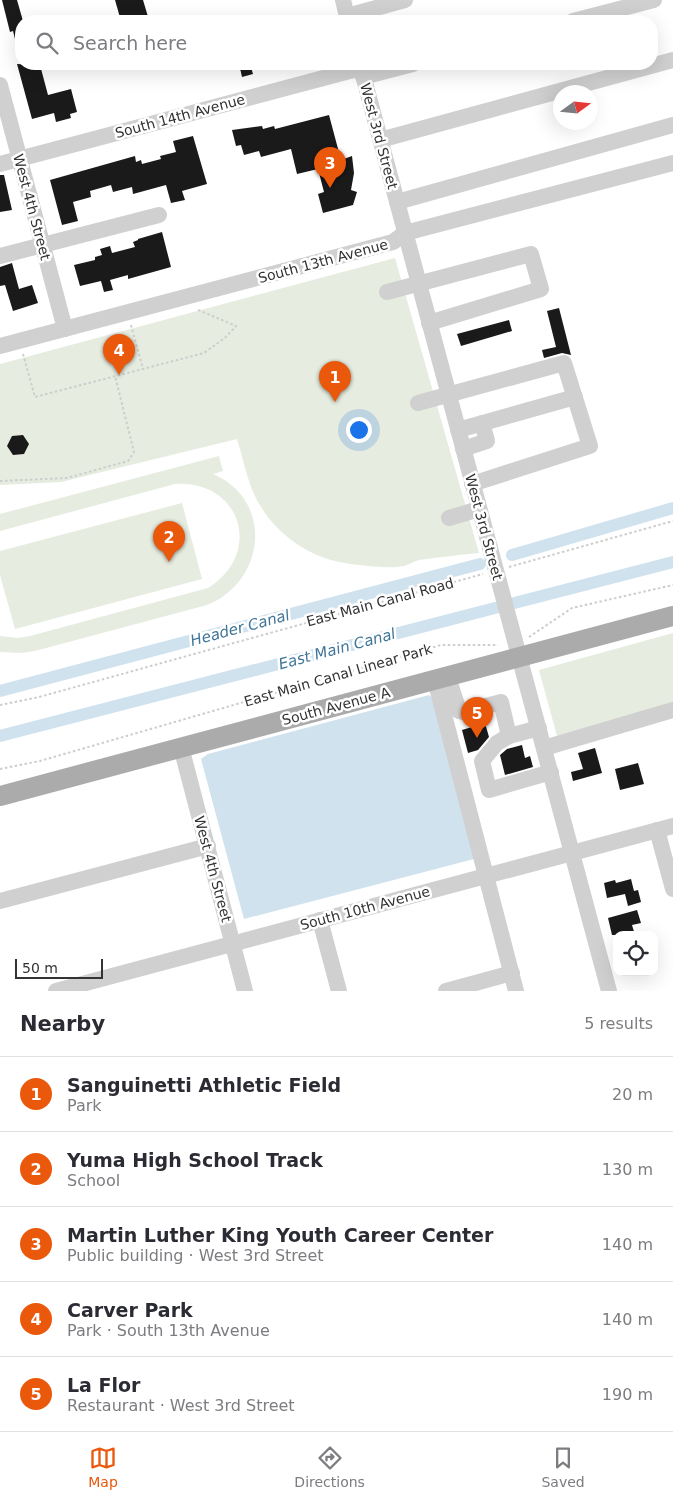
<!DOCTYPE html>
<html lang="en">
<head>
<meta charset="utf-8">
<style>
  body { margin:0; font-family:"DejaVu Sans",sans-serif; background:#f2f2f3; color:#2b2b33 }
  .controls { position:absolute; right:15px; bottom:15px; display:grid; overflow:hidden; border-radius:10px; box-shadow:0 5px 20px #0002 }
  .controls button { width:45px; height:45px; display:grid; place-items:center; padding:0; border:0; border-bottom:1px solid #e1e1e2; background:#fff; color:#2b2b33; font:25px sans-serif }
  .compass { position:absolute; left:553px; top:85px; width:45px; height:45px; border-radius:50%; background:#fff; box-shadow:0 5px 20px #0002; rotate:75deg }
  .scale { position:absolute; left:15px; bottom:12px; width:88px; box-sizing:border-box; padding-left:5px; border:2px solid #333; border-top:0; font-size:14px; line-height:18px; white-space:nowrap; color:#333; -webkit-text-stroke:4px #fff; paint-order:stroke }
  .you { position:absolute; left:358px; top:429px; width:18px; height:18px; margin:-12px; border:4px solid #fff; border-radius:50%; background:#1a73e8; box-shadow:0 0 0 8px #1a73e833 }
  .badge { display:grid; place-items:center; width:32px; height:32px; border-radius:50%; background:#ea580c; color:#fff; font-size:16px; font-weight:700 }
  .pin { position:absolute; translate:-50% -41px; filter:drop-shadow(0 1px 2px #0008) }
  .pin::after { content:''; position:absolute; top:26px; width:18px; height:15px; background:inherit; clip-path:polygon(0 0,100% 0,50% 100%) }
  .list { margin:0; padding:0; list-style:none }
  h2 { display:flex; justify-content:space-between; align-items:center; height:65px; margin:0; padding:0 20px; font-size:21px }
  h2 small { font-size:16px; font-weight:400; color:#7c7c81 }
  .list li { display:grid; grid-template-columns:32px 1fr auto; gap:15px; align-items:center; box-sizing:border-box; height:75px; padding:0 20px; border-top:1px solid #e1e1e2 }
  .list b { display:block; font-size:19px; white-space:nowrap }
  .list p { margin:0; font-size:16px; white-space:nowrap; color:#7c7c81 }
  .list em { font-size:16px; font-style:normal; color:#7c7c81 }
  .icon { flex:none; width:28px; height:28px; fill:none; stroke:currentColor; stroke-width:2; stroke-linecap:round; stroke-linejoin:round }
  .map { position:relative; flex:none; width:673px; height:991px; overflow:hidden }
  .search { position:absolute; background:#fff; box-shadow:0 5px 20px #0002; left:15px; right:15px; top:15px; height:55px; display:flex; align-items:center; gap:12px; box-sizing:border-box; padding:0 18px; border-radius:20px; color:#7c7c81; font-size:19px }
  .sheet { height:440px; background:#fff }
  nav { display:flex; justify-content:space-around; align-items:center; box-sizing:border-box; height:70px; border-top:1px solid #e1e1e2; background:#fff; font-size:14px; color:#7c7c81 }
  nav a { display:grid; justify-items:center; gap:2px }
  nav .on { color:#ea580c }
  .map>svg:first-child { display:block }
  .green { fill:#e6ecdf }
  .water { fill:#cfe2ee }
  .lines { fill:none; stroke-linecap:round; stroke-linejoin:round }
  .canal { stroke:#cfe2ee; stroke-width:12 }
  .building { fill:#1a1a1a }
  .path { stroke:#cdcdcd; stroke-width:2; stroke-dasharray:2.5 2.5; stroke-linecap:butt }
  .minor { stroke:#d0d0d0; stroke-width:16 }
  .major { stroke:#ababab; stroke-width:20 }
  .labels { text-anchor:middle; stroke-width:5; stroke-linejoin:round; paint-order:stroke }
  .street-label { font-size:14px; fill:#333; stroke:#fff }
  .water-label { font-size:15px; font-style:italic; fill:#3f7597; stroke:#fff }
</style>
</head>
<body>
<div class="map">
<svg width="673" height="991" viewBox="0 0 673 991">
  <rect width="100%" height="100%" fill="#fff"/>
  <!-- green -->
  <g class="green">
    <path d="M395,258l84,295c-20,2 -40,4 -60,7 -5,1 -10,5 -15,6 -14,3 -31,0 -45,-1 -40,-3 -76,-23 -98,-58 -13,-20 -17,-46 -24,-68l-176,43 -61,3v-121z"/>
    <path d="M219,456l4,15 -10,3c61,26 53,107 -6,131l-172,46 -13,2 -22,-1v-16l18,2 12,-2 178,-48c56,-35 33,-108 -33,-104l-175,47v-17z"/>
    <polygon points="182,503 202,579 15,629 0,575 0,551"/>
    <polygon points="673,633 673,704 557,736 539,670"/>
  </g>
  <!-- water -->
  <polygon class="water" points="429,695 434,700 474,859 244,919 201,759 208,754"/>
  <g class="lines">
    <!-- canal -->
    <g class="canal">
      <polyline points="512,555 673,508"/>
      <polyline points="0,691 480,564"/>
      <polyline points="0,736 673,562"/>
    </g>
  </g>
  <!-- building -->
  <g class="building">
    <polygon points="2,0 17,0 23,21 21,50 18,51 13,31 10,32"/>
    <polygon points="115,0 143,0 149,20 121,21"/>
    <polygon points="17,64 40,65 48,95 71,89 77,112 70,114 71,118 56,122 54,113 32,119"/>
    <polygon points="239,64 250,64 253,74 242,77"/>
    <polygon points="329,115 341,160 352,156 354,173 351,190 357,192 353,205 323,213 318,194 324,192 318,169 297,174 291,149 261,157 259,151 244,155 241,145 236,146 232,130 262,126 263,129 274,126 275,129"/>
    <polygon points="193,136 207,184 182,191 185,200 171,203 166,185 133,194 132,187 113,192 111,185 90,191 91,197 73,202 78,221 62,225 50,180 135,156 136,162 141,160 142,164 161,159 160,156 176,152 173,141"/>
    <polygon points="0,175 4,175 12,210 0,212"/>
    <polygon points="162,232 171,267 128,279 128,275 110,280 113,290 104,292 101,281 80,286 74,265 95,260 95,257 102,255 100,249 110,246 112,253 135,247 133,242 138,240 138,239"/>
    <polygon points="12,263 19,289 32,285 38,303 13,311 5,285 0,286 0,267"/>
    <polygon points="559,308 571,355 562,353 544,358 542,350 556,347 547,311"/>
    <polygon points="509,320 512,331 461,346 457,334"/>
    <polygon points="23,435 29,444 24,454 13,455 7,446 12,436"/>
    <polygon points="485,723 489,737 478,750 468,753 462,730"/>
    <polygon points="522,745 525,758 530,756 533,767 505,775 500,755 507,749"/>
    <polygon points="595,748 602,773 573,781 571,772 583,769 578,753"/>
    <polygon points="638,763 644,784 620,790 615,769"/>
    <polygon points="631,879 634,891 638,890 641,902 628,906 625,894 607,898 604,883 615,880 616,883"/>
    <polygon points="637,910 641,923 632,925 635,935 612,935 608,918"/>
  </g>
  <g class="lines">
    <!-- path -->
    <g class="path">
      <polyline points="131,325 143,369"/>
      <polyline points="23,354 35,397 204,353 226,337 236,326 196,309"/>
      <polyline points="0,481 67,478 128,461 134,452 115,376"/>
      <polyline points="509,567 673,521"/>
      <polyline points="529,637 572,608 673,585"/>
      <polyline points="0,705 39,697 483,574"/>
      <polyline points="0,769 40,761 441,645 498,645"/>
    </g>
    <!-- minor -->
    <g class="minor">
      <polyline points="343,0 348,21"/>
      <polyline points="347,16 405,0"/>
      <polyline points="573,21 654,0"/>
      <polyline points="360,64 609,991"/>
      <polyline points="363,77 413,64"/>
      <polyline points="0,85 65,329"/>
      <polyline points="380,140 673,60"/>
      <polyline points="0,164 361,68"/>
      <polyline points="397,202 673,125"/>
      <polyline points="0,256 159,215"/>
      <polyline points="387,292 531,254 541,289 429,323"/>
      <polyline points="0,346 393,242 405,233 673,163"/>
      <polyline points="418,403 564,363 590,446 472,484"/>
      <polyline points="458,430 575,397"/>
      <polyline points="463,449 487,441 482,423"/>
      <polyline points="449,518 479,509"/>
      <polyline points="448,677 459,711 463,712 501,702 509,736 539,728"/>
      <polyline points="435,680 516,991"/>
      <polyline points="509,736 497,743 482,761 489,790 551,772"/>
      <polyline points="181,747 245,991"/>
      <polyline points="544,748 673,710"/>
      <polyline points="657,830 673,889"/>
      <polyline points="0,901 208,846"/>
      <polyline points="320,920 339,991"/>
      <polyline points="56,991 673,826"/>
      <polyline points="446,991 512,973"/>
    </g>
    <!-- major -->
    <polyline class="major" points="0,796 673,616"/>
  </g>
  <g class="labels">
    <!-- street labels -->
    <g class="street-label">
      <text transform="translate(180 116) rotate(-15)" y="5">South 14th Avenue</text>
      <text transform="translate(379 136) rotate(75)" y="5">West 3rd Street</text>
      <text transform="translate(32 207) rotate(75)" y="5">West 4th Street</text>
      <text transform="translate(323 261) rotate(-15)" y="5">South 13th Avenue</text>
      <text transform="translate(484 527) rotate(75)" y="5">West 3rd Street</text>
      <text transform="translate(380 602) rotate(-15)" y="5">East Main Canal Road</text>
      <text transform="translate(338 675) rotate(-16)" y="5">East Main Canal Linear Park</text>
      <text transform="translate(336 706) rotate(-15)" y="5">South Avenue A</text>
      <text transform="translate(213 869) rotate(75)" y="5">West 4th Street</text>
      <text transform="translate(365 908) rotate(-15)" y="5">South 10th Avenue</text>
    </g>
    <!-- water labels -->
    <g class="water-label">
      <text transform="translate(240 628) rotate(-15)" y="5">Header Canal</text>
      <text transform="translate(337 649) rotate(-15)" y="5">East Main Canal</text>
    </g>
  </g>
</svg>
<div class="controls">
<button><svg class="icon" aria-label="locate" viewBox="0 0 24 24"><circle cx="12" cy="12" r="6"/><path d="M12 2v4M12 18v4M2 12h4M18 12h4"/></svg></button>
</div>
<svg class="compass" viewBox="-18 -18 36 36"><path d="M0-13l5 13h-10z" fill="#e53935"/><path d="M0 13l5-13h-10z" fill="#7c7c81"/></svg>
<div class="scale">50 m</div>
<div class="you"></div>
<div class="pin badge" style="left:335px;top:402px">1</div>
<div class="pin badge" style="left:169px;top:562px">2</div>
<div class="pin badge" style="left:330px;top:188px">3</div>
<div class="pin badge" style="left:119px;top:375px">4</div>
<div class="pin badge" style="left:477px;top:738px">5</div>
<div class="search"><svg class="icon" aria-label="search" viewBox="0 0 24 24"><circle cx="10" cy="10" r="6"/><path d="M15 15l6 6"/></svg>Search here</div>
</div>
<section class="sheet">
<h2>Nearby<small>5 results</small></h2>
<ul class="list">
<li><span class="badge">1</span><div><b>Sanguinetti Athletic Field</b><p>Park</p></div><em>20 m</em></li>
<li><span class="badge">2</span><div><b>Yuma High School Track</b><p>School</p></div><em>130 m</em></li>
<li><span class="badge">3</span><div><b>Martin Luther King Youth Career Center</b><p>Public building · West 3rd Street</p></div><em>140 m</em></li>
<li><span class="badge">4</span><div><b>Carver Park</b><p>Park · South 13th Avenue</p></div><em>140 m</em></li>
<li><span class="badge">5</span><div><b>La Flor</b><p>Restaurant · West 3rd Street</p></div><em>190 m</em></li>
</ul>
</section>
<nav>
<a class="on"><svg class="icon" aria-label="map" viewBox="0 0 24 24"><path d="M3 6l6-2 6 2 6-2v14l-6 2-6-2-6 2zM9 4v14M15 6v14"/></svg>Map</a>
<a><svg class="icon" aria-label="directions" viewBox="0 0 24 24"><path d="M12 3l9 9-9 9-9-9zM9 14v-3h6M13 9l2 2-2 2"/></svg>Directions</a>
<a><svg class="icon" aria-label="saved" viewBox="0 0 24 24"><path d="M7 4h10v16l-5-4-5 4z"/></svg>Saved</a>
</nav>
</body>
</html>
